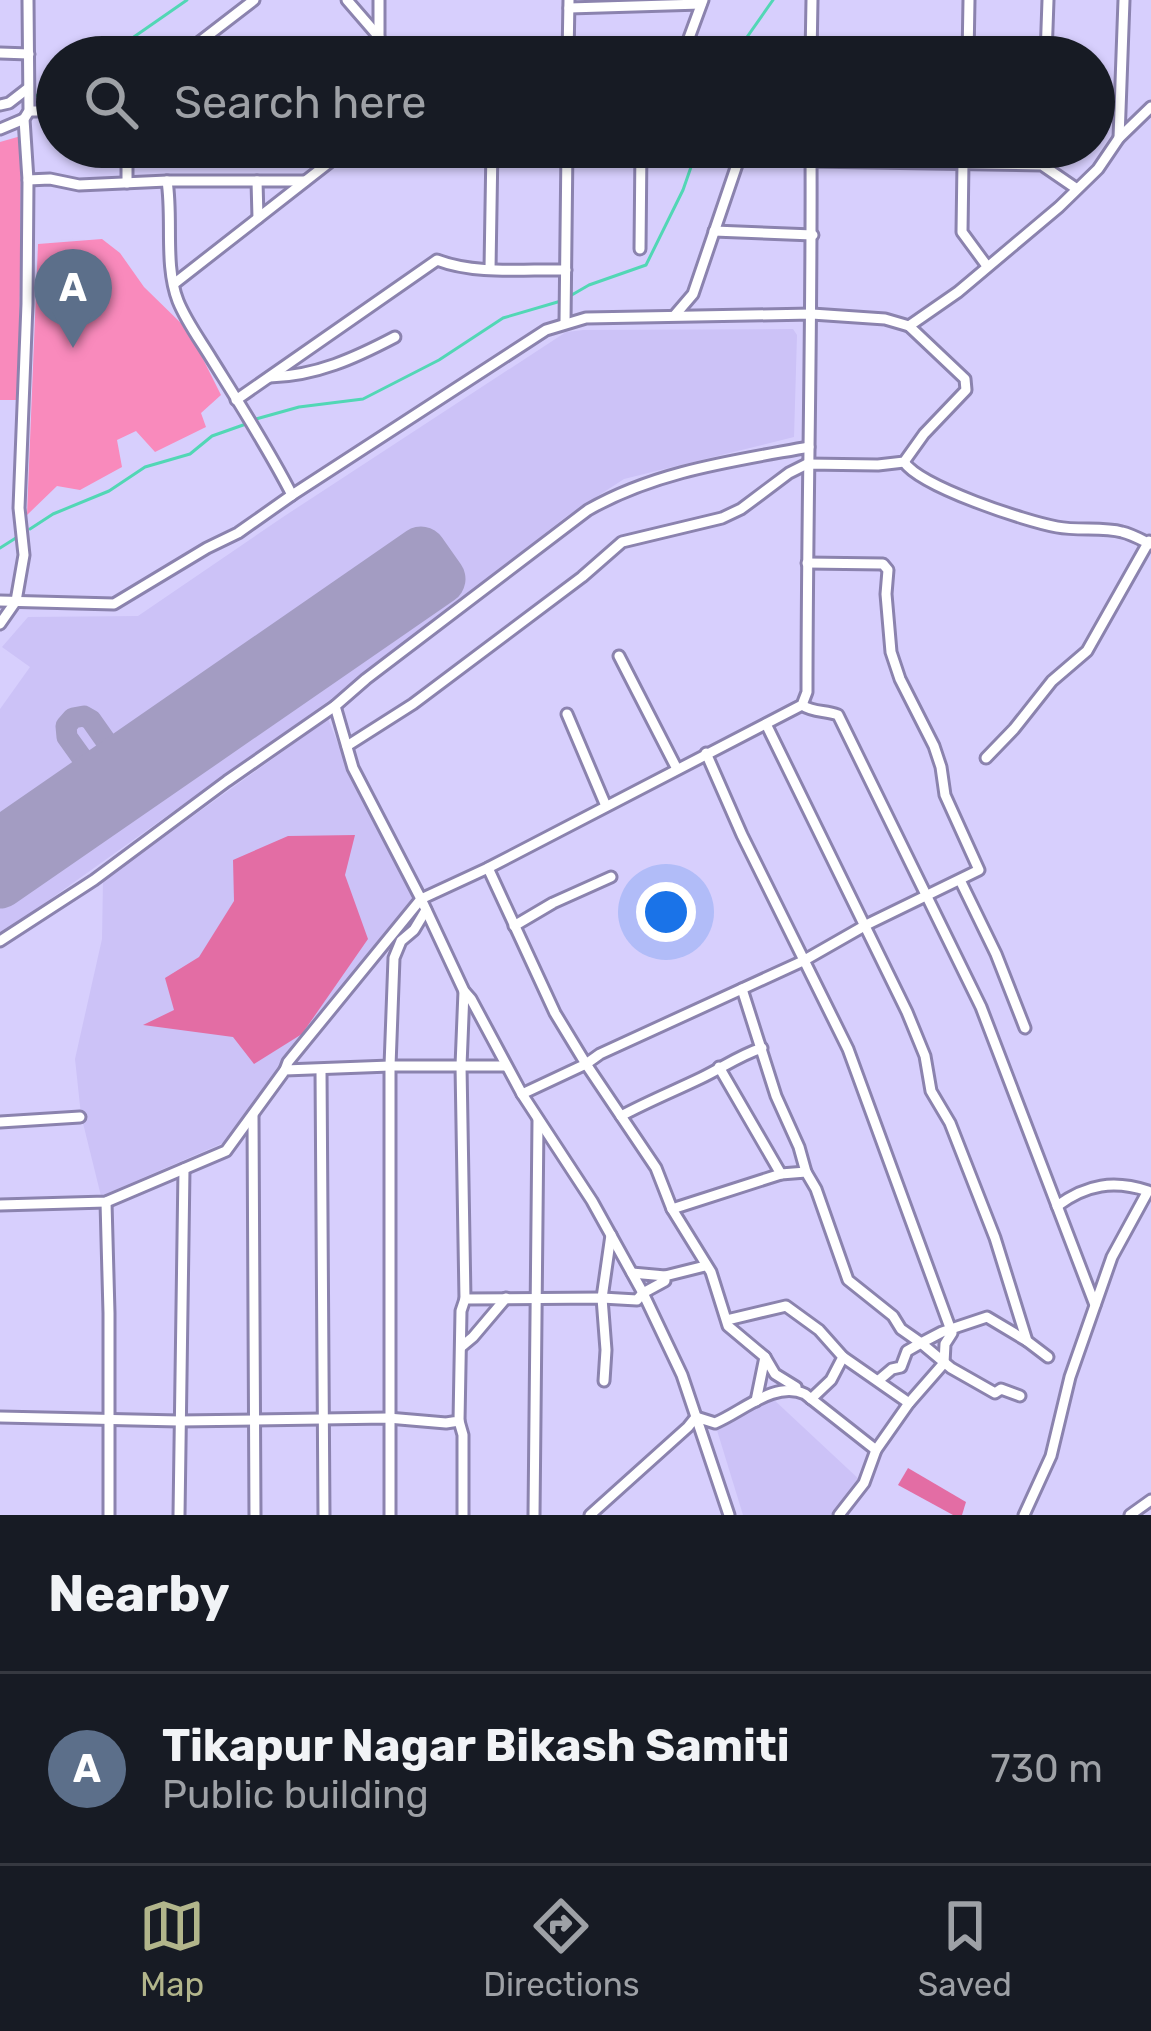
<!DOCTYPE html>
<html lang="en">
<head>
<meta charset="utf-8">
<style>
  body { margin:0; font-family:Rubik,sans-serif; background:#20242c; color:#f1f3f6 }
  .you { position:absolute; left:666px; top:912px; width:42px; height:42px; margin:-30px; border:9px solid #fff; border-radius:50%; background:#1a73e8; box-shadow:0 0 0 18px #1a73e833 }
  .badge { display:grid; place-items:center; width:78px; height:78px; border-radius:50%; background:#b2b58b; color:#fff; font-size:39px; font-weight:700 }
  .pin { position:absolute; translate:-50% -99px; filter:drop-shadow(0 3px 6px #0008) }
  .pin::after { content:''; position:absolute; top:63px; width:42px; height:36px; background:inherit; clip-path:polygon(0 0,100% 0,50% 100%) }
  .list { margin:0; padding:0; list-style:none }
  h2 { display:flex; justify-content:space-between; align-items:center; height:156px; margin:0; padding:0 48px; font-size:51px }
  h2 small { font-size:39px; font-weight:400; color:#9ea1a6 }
  .list li { display:grid; grid-template-columns:78px 1fr auto; gap:36px; align-items:center; box-sizing:border-box; height:192px; padding:0 48px; border-top:3px solid #363941 }
  .list b { display:block; font-size:45px; white-space:nowrap }
  .list p { margin:0; font-size:39px; white-space:nowrap; color:#9ea1a6 }
  .list em { font-size:39px; font-style:normal; color:#9ea1a6 }
  .icon { flex:none; width:66px; height:66px; fill:none; stroke:currentColor; stroke-width:2; stroke-linecap:round; stroke-linejoin:round }
  .map { position:relative; flex:none; width:1151px; height:1515px; overflow:hidden }
  .search { position:absolute; background:#171b24; box-shadow:0 3px 9px #0004; left:36px; right:36px; top:36px; height:132px; display:flex; align-items:center; gap:30px; box-sizing:border-box; padding:0 42px; border-radius:66px; color:#9ea1a6; font-size:45px }
  .sheet { height:348px; background:#171b24 }
  nav { display:flex; justify-content:space-around; align-items:center; box-sizing:border-box; height:168px; border-top:3px solid #363941; background:#171b24; font-size:33px; color:#9ea1a6 }
  nav a { display:grid; justify-items:center; gap:6px }
  nav .on { color:#b2b58b }
  .map>svg:first-child { display:block }
  .built { fill:#ccc2f7 }
  .green { fill:#f98abc }
  .forest { fill:#e36da4 }
  .lines { fill:none; stroke-linecap:round; stroke-linejoin:round }
  .stream { stroke:#52d7b5; stroke-width:3 }
  .taxiway { stroke:#a39cc2; stroke-width:21 }
  .runway { stroke:#a39cc2; stroke-width:51 }
  .minor-casing { stroke:#8b83ae; stroke-width:15 }
  .minor { stroke:#fff; stroke-width:9 }
</style>
</head>
<body>
<div class="map">
<svg width="1151" height="1515" viewBox="0 0 1151 1515">
  <rect width="100%" height="100%" fill="#d7cffd"/>
  <!-- built -->
  <g class="built">
    <polygon points="793,329 797,335 794,437 624,479 567,516 345,689 0,935 0,709 30,667 2,647 28,617 138,616 283,517 566,332 583,330"/>
    <polygon points="328,719 357,790 418,907 223,1143 101,1196 81,1115 75,1059 102,939 103,881"/>
    <polygon points="772,1398 862,1482 831,1515 743,1515 716,1427"/>
  </g>
  <!-- green -->
  <g class="green">
    <polygon points="21,136 19,400 0,400 0,142"/>
    <polygon points="102,239 120,253 144,287 189,331 221,395 201,413 206,427 155,452 136,431 117,440 122,467 80,490 57,486 27,515 38,244"/>
  </g>
  <!-- forest -->
  <g class="forest">
    <polygon points="355,835 345,875 368,939 302,1034 254,1064 233,1037 143,1025 174,1010 165,978 199,957 234,901 233,860 288,836"/>
    <polygon points="908,1468 966,1502 962,1515 953,1515 898,1485"/>
  </g>
  <g class="lines">
    <!-- stream -->
    <g class="stream">
      <polyline points="105,57 187,0"/>
      <polyline points="733,57 773,0"/>
      <polyline points="33,97 57,86"/>
      <polyline points="570,296 589,285 646,265 683,190 698,147"/>
      <polyline points="256,419 299,407 363,399 439,360 503,318 561,301"/>
      <polyline points="30,529 53,514 109,491 145,467 190,454 212,436 246,424"/>
      <polyline points="0,548 19,536"/>
    </g>
    <!-- taxiway -->
    <polyline class="taxiway" points="105,790 67,737 66,726 73,718 84,716 91,720 129,774"/>
    <!-- runway -->
    <polyline class="runway" points="0,843 421,552 440,579 0,883"/>
    <defs>
      <g id="minor">
        <polyline points="347,0 379,37"/>
        <polyline points="379,0 379,57"/>
        <polyline points="569,8 701,4"/>
        <polyline points="0,53 29,54"/>
        <polyline points="180,57 254,0"/>
        <polyline points="568,57 569,0"/>
        <polyline points="682,57 703,0"/>
        <polyline points="811,57 812,0"/>
        <polyline points="968,57 969,0"/>
        <polyline points="1046,57 1048,0"/>
        <polyline points="0,105 9,103 27,89"/>
        <polyline points="29,111 57,111"/>
        <polyline points="0,129 24,119"/>
        <polyline points="1119,138 1124,0"/>
        <polyline points="127,147 127,183"/>
        <polyline points="811,161 1042,165 1077,189"/>
        <polyline points="963,162 962,232 987,266"/>
        <polyline points="28,180 50,179 79,185 167,181 305,181"/>
        <path d="M167,181c6,38 -3,84 11,120 8,20 22,39 33,57 28,45 57,90 81,137"/>
        <polyline points="257,181 258,218"/>
        <polyline points="714,231 813,235"/>
        <polyline points="640,249 641,147"/>
        <polyline points="490,269 492,147"/>
        <polyline points="175,283 349,147"/>
        <polyline points="675,315 693,294 743,147"/>
        <polyline points="565,323 567,147"/>
        <path d="M270,377c46,-1 85,-19 125,-40"/>
        <path d="M236,400l201,-140c39,15 88,9 129,10"/>
        <path d="M904,462c17,25 121,59 153,65 21,4 46,0 65,5 9,2 18,7 26,11l1,-2"/>
        <polyline points="0,601 114,604 207,548 238,533 292,495 546,330 586,318 812,314 885,319 909,326 958,292 1059,207 1098,169 1119,138 1151,107"/>
        <polyline points="0,624 16,601 24,555 19,508 27,304 28,180 24,119 29,111 28,0"/>
        <polyline points="619,656 677,769"/>
        <path d="M802,705c12,8 23,5 36,10l143,292 114,298"/>
        <polyline points="335,706 353,768 421,899 464,991 471,999 522,1094 592,1201 643,1293 682,1375 729,1515"/>
        <polyline points="567,714 606,806"/>
        <polyline points="766,724 907,1012 925,1056 931,1091 950,1123 995,1238 1027,1341 1048,1357"/>
        <polyline points="347,746 413,704 582,577 622,542 722,518 741,509 789,473 807,464 878,465 904,462 924,434 966,390 965,379 909,326"/>
        <polyline points="706,753 742,835 848,1049 952,1333 945,1344 944,1363 909,1403 876,1450 864,1483 839,1515"/>
        <polyline points="986,758 1014,729 1052,681 1087,651 1148,543 1151,544"/>
        <polyline points="488,868 555,1013 586,1064 522,1094"/>
        <polyline points="960,880 996,954 1025,1028"/>
        <polyline points="514,926 553,903 611,877"/>
        <path d="M0,941l94,-61 133,-99 108,-75 31,-27 222,-169c68,-39 145,-49 221,-63"/>
        <polyline points="742,989 776,1096 799,1147 806,1172"/>
        <polyline points="464,991 461,1066 465,1299"/>
        <polyline points="719,1067 781,1174"/>
        <path d="M285,1070l3,-8 133,-163 67,-31 314,-163 5,-13c0,-182 5,-363 4,-545"/>
        <polyline points="321,1070 324,1515"/>
        <polyline points="253,1116 255,1515"/>
        <path d="M621,1116c26,-14 53,-25 80,-38 21,-10 39,-23 61,-30"/>
        <polyline points="0,1122 80,1117"/>
        <polyline points="106,1202 109,1313 109,1515"/>
        <polyline points="0,1205 106,1202 226,1151 285,1070 390,1066 506,1066"/>
        <polyline points="672,1209 781,1174 806,1172 816,1189 848,1280 893,1316 901,1329 921,1343 907,1351 901,1367 892,1369 879,1380"/>
        <polyline points="632,1273 665,1276"/>
        <polyline points="727,1320 786,1306 819,1330 843,1357 831,1380 811,1399"/>
        <polyline points="461,1347 473,1337 506,1298"/>
        <polyline points="765,1357 775,1374 796,1387 795,1390"/>
        <polyline points="843,1357 909,1403"/>
        <polyline points="604,1381 606,1350 602,1298 611,1235"/>
        <polyline points="1020,1396 1001,1389 995,1393 951,1368 921,1343 942,1332 987,1317 1027,1341"/>
        <polyline points="756,1401 765,1357 728,1326 711,1272 672,1209 656,1168 586,1064 600,1054 803,961 866,925 979,870 945,795 941,767 934,746 900,679 891,652 886,594 888,570 883,564 807,563"/>
        <polyline points="0,1417 179,1421 388,1418 446,1423 459,1421 461,1311 465,1299 602,1298 637,1300 643,1293 665,1281 665,1276 705,1266"/>
        <polyline points="459,1421 463,1435 463,1515"/>
        <polyline points="179,1515 184,1169"/>
        <polyline points="390,1515 390,1066 394,958 401,941 414,930 426,910"/>
        <polyline points="534,1515 538,1120"/>
        <path d="M590,1515l98,-88 8,-10 19,6c27,-11 60,-43 90,-29l71,56"/>
        <path d="M1024,1515l27,-59 19,-79 42,-120 36,-66c-34,-11 -61,-7 -91,15"/>
        <polyline points="1130,1515 1151,1500"/>
      </g>
    </defs>
    <!-- minor casing -->
    <use href="#minor" class="minor-casing"/>
    <!-- minor -->
    <use href="#minor" class="minor"/>
  </g>
</svg>
<div class="you"></div>
<div class="pin badge" style="left:73px;top:348px;background:#5c6f8a">A</div>
<div class="search"><svg class="icon" aria-label="search" viewBox="0 0 24 24"><circle cx="10" cy="10" r="6"/><path d="M15 15l6 6"/></svg>Search here</div>
</div>
<section class="sheet">
<h2>Nearby<small></small></h2>
<ul class="list">
<li><span class="badge" style="background:#5c6f8a">A</span><div><b>Tikapur Nagar Bikash Samiti</b><p>Public building</p></div><em>730 m</em></li>
</ul>
</section>
<nav>
<a class="on"><svg class="icon" aria-label="map" viewBox="0 0 24 24"><path d="M3 6l6-2 6 2 6-2v14l-6 2-6-2-6 2zM9 4v14M15 6v14"/></svg>Map</a>
<a><svg class="icon" aria-label="directions" viewBox="0 0 24 24"><path d="M12 3l9 9-9 9-9-9zM9 14v-3h6M13 9l2 2-2 2"/></svg>Directions</a>
<a><svg class="icon" aria-label="saved" viewBox="0 0 24 24"><path d="M7 4h10v16l-5-4-5 4z"/></svg>Saved</a>
</nav>
</body>
</html>
